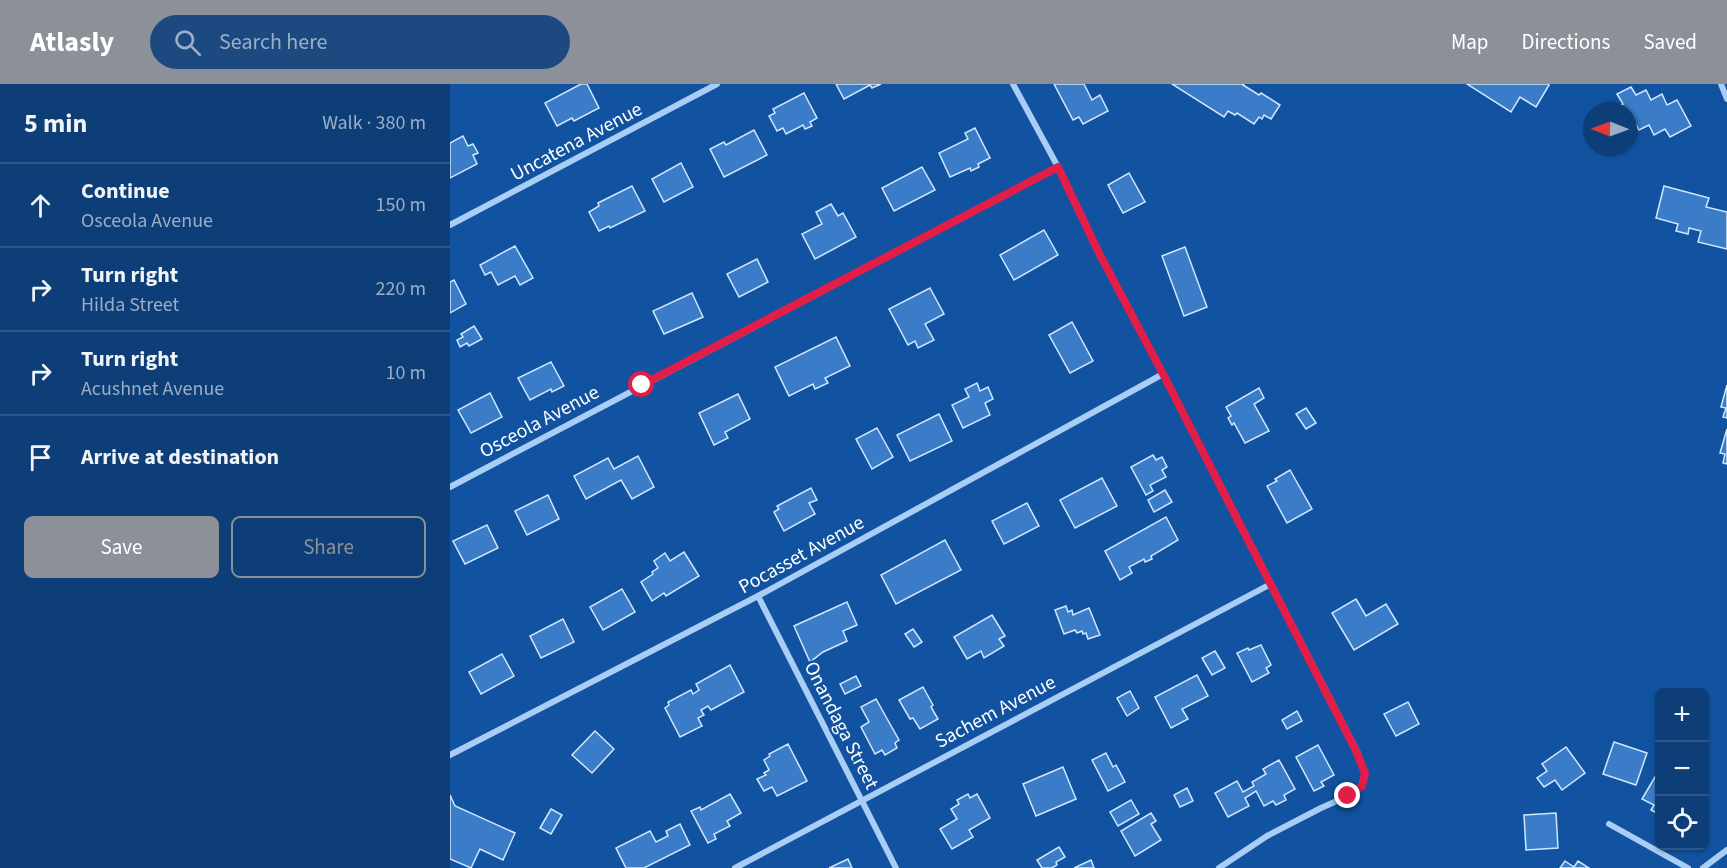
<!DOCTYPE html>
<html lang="en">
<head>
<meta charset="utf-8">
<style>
  body { margin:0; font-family:"Source Sans 3",sans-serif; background:#1b4980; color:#f1f3f6 }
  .controls { position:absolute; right:18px; bottom:18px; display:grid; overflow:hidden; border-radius:9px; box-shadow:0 2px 4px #0004 }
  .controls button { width:54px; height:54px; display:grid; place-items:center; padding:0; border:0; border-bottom:2px solid #2d578a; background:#0d3e78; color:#f1f3f6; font:30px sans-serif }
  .compass { position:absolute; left:1133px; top:18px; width:54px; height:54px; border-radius:50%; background:#0d3e78; box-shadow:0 2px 4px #0004; rotate:271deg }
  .stop { position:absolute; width:18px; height:18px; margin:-14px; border:4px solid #e11d48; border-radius:50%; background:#fff }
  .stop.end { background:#e11d48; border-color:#fff; box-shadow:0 2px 6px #0008 }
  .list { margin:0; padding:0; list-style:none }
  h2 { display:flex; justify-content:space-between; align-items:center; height:78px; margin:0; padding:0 24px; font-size:26px }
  h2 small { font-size:20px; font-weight:400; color:#9aaec6 }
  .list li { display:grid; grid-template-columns:39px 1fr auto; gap:18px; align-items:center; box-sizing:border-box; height:84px; padding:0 24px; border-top:2px solid #2d578a }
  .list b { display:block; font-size:22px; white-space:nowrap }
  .list p { margin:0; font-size:20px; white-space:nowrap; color:#9aaec6 }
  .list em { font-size:20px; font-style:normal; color:#9aaec6 }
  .actions { display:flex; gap:12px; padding:18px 24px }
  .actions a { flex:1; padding:14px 0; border:2px solid #8c9099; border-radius:9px; text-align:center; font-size:21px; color:#8c9099 }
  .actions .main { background:#8c9099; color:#fff }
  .icon { flex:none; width:33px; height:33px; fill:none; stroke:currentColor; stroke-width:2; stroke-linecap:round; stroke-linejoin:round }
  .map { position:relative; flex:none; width:1277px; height:784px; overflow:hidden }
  header { display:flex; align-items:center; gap:36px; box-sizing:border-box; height:84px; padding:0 30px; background:#8c9099; color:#fff }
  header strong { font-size:28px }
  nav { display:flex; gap:33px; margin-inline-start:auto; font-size:21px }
  .search { width:420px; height:54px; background:#1b4980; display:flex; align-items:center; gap:15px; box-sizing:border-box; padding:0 21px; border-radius:33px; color:#9aaec6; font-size:22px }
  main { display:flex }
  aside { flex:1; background:#0d3e78 }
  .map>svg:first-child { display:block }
  .building { fill:#3a7cc7; stroke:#d2e7fe; stroke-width:1.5 }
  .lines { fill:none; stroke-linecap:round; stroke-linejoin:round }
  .minor { stroke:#a9cdf5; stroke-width:6 }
  .route { stroke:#e11d48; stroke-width:8 }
  .labels { text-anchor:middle; stroke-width:5; stroke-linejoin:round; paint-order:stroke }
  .street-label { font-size:20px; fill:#fff; stroke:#1153a0 }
</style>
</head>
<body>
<header>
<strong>Atlasly</strong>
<div class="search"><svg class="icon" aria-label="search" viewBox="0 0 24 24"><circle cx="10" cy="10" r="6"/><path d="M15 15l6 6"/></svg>Search here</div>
<nav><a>Map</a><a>Directions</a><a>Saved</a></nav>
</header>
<main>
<aside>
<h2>5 min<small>Walk · 380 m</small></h2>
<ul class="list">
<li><svg class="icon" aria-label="ahead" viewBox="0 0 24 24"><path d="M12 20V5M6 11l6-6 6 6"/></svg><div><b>Continue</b><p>Osceola Avenue</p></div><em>150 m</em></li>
<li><svg class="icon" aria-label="right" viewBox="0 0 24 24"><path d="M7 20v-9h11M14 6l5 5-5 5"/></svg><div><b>Turn right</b><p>Hilda Street</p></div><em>220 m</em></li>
<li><svg class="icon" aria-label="right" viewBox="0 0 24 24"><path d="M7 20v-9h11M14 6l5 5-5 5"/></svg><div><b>Turn right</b><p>Acushnet Avenue</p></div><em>10 m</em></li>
<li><svg class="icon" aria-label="arrive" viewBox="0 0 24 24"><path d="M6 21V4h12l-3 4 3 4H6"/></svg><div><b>Arrive at destination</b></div></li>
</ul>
<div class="actions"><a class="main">Save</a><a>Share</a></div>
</aside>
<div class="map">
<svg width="1277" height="784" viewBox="0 0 1277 784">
  <rect width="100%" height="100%" fill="#1153a0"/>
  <!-- building -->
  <g class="building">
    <polygon points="131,0 137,0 149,24 124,37 122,34 107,42 95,19"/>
    <polygon points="386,0 431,0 422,4 420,1 394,15"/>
    <polygon points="604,0 634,0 642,16 650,11 658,27 633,40 629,33 623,36"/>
    <polygon points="722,0 794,0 793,1 809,11 811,9 830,21 821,35 814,31 812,35 809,33 804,40 787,29 785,31 778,27 774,33"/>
    <polygon points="1017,0 1098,0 1099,1 1086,23 1070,13 1061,28"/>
    <polygon points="1181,3 1186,11 1196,6 1201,16 1212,10 1217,21 1227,16 1241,42 1220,53 1215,45 1204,51 1199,41 1189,46 1184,37 1178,41 1178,27 1165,27 1164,25 1173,20 1167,10"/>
    <polygon points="354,9 367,34 360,38 362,42 355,45 353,41 336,50 333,44 327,47 319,32 325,29 323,25"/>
    <polygon points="525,44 540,74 528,80 529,83 521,87 520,84 500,93 489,69 518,55 515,49"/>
    <polygon points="304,46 317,71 274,93 260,65 274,58 276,61"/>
    <polygon points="13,52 18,62 23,60 28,69 23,71 27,80 0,94 0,59"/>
    <polygon points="231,79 243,103 214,118 202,95"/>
    <polygon points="472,83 485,106 444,127 432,104"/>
    <polygon points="679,89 695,118 673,129 658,101"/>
    <polygon points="182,102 195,127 160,144 159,142 149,147 139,128 149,122 148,119"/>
    <polygon points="1214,102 1259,114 1256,123 1277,128 1277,165 1248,158 1251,147 1239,144 1238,150 1226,147 1228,140 1206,134"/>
    <polygon points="381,120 388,132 393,129 406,153 365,175 352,150 372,140 366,128"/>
    <polygon points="594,146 608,171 564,196 550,171"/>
    <polygon points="65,162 83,194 70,201 65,192 48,201 41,188 35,191 30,181"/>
    <polygon points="735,163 757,223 734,232 712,172"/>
    <polygon points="307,175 318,198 289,213 277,190"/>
    <polygon points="4,196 16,220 0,229 0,198"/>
    <polygon points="480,204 494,230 475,240 484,256 468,264 465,257 458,261 439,225"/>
    <polygon points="242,209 253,233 214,250 203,227"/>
    <polygon points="622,238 643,277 620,289 599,251"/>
    <polygon points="24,242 32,255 19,262 17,259 10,263 7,256 13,253 11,250"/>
    <polygon points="386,253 400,282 375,294 378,299 365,305 363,300 339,312 325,283"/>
    <polygon points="101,278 114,302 102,308 101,305 80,316 68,294"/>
    <polygon points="527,299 530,307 538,303 543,315 535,319 540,331 513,344 502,321 519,313 515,305"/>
    <polygon points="1277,301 1277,334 1273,333 1276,324 1271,323"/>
    <polygon points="809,304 814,314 804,320 819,347 795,359 784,339 782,341 778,334 781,332 776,323"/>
    <polygon points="40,309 52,333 21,349 8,326"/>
    <polygon points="288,310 300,335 275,348 278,354 264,361 249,329"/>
    <polygon points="856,324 866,339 856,345 846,330"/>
    <polygon points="489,330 502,357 460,377 447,351"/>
    <polygon points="427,344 443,373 422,385 406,355"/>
    <polygon points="1277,345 1277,380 1273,379 1275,370 1270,369"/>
    <polygon points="703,371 706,376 712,373 717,383 712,386 716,393 700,401 703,407 696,411 681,383"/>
    <polygon points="188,372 204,403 182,415 171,396 136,415 124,392 158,374 164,385"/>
    <polygon points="840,386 862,425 837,439 817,402 827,397 825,395"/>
    <polygon points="652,394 667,422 625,444 610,416"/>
    <polygon points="361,404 367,416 359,419 365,430 334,447 324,428 329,425 327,422"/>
    <polygon points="715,406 722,418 704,428 698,416"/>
    <polygon points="98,411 109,435 77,451 65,427"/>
    <polygon points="577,419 589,442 554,460 542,437"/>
    <polygon points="716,433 728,456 701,472 702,475 695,478 694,475 679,483 682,489 670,496 655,467"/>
    <polygon points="37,441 48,464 15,480 3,457"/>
    <polygon points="495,456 511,486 446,520 431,491"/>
    <polygon points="234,468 249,492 216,512 214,509 202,517 191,498 203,490 202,488 208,484 204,477 215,469 220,477"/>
    <polygon points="172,505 185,528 153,546 140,523"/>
    <polygon points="906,515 916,532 936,520 948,540 904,566 882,529"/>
    <polygon points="397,518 407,541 393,547 397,557 373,568 360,578 344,542"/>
    <polygon points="616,522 618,528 622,526 623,531 639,524 650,551 638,555 636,549 633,550 632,547 627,549 625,546 614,550 605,526"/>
    <polygon points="542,531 555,552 549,555 554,562 534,574 531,567 517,575 504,553"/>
    <polygon points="113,535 124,558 91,574 80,552"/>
    <polygon points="463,545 472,558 464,563 455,550"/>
    <polygon points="811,561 821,581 816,584 819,589 802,598 787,569 798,564 799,566"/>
    <polygon points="765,567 775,584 762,591 752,574"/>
    <polygon points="52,570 64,592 31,610 19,588"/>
    <polygon points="280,581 294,608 261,626 258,622 251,626 254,631 248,634 252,642 230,653 215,624 219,621 218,618 241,606 243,610 249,606 246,600"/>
    <polygon points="747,591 758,612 732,625 738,635 721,644 705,613"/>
    <polygon points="406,592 411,602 395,610 390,600"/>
    <polygon points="473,603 483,621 481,623 488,635 470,645 463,634 460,635 449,616"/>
    <polygon points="680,607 689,624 677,632 667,614"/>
    <polygon points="426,615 449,656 445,659 447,664 435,671 432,666 425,670 411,643 419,638 411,623"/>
    <polygon points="958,618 969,640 946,652 934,630"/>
    <polygon points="847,627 852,637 837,645 832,636"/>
    <polygon points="145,647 164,665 142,689 122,671"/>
    <polygon points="1164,658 1197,669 1186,701 1153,690"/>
    <polygon points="338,660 357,697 327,712 322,703 314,707 307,695 316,691 314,689 319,686 314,676 320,672 319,670"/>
    <polygon points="868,661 884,691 871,698 874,702 864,707 846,673"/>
    <polygon points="1116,663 1135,689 1112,706 1105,696 1094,703 1087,694 1097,687 1092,680"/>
    <polygon points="656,669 663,683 666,681 675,698 658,707 642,676"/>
    <polygon points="829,676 845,705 834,711 836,716 826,721 823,717 814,722 806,707 795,714 799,722 778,733 765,709 787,697 793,708 804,702 802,698 816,690 813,685"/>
    <polygon points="613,683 626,715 586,732 573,700"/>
    <polygon points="1205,693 1210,695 1210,731 1201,726 1204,721 1192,715"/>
    <polygon points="737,704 743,717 730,723 724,711"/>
    <polygon points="280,710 291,729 277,737 280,742 264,750 266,755 258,759 241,727 250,723 251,726"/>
    <polygon points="518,710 520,714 527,710 540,734 519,746 523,753 502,765 490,745 507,735 501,725 509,720 507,716"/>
    <polygon points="0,711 5,722 65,749 53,776 30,765 21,784 0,775"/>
    <polygon points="681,716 689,730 668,742 660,728"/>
    <polygon points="101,725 112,731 101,750 90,744"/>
    <polygon points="701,729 706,737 701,740 711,756 685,772 671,747"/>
    <polygon points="1106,729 1108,764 1076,766 1074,731"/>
    <polygon points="230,740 240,761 194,784 176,784 166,764 200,747 206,758 218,752 216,747"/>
    <polygon points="609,763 615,773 606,778 607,781 602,784 592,784 587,776"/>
    <polygon points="398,775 402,784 379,784"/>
    <polygon points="641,776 644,784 624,784"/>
    <polygon points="1115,777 1124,783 1128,777 1139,784 1110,784"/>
  </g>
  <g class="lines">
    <!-- minor -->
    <g class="minor">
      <polyline points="563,0 608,83 649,169 711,286 907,667 915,689 912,702 898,712 871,724 817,752 769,784"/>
      <polyline points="1271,0 1277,15"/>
      <polyline points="0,141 267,0"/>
      <polyline points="0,403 608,83"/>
      <polyline points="308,512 446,784"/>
      <polyline points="0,671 308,512 713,290"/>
      <polyline points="1159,740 1238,784"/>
      <polyline points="285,784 821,500"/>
      <polyline points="1253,784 1277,766"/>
    </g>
  </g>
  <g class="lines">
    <!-- route -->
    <polyline class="route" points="192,301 608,83 649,169 713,290 906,667 915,689 912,702 898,712"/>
  </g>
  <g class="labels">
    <!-- street labels -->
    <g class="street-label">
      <text transform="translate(126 57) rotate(-28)" y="7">Uncatena Avenue</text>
      <text transform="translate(89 337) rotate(-28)" y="7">Osceola Avenue</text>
      <text transform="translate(351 470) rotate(-29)" y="7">Pocasset Avenue</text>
      <text transform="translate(545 627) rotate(-28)" y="7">Sachem Avenue</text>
      <text transform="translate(392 641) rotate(63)" y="7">Onandaga Street</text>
    </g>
  </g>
</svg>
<div class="controls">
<button>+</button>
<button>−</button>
<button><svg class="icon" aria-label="locate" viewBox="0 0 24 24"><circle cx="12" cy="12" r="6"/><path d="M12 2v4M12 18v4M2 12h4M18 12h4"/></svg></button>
</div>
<svg class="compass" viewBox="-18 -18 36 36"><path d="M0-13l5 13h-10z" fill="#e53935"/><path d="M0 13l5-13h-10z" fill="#9aaec6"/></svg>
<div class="stop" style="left:192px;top:301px"></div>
<div class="stop end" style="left:898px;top:712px"></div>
</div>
</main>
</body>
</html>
